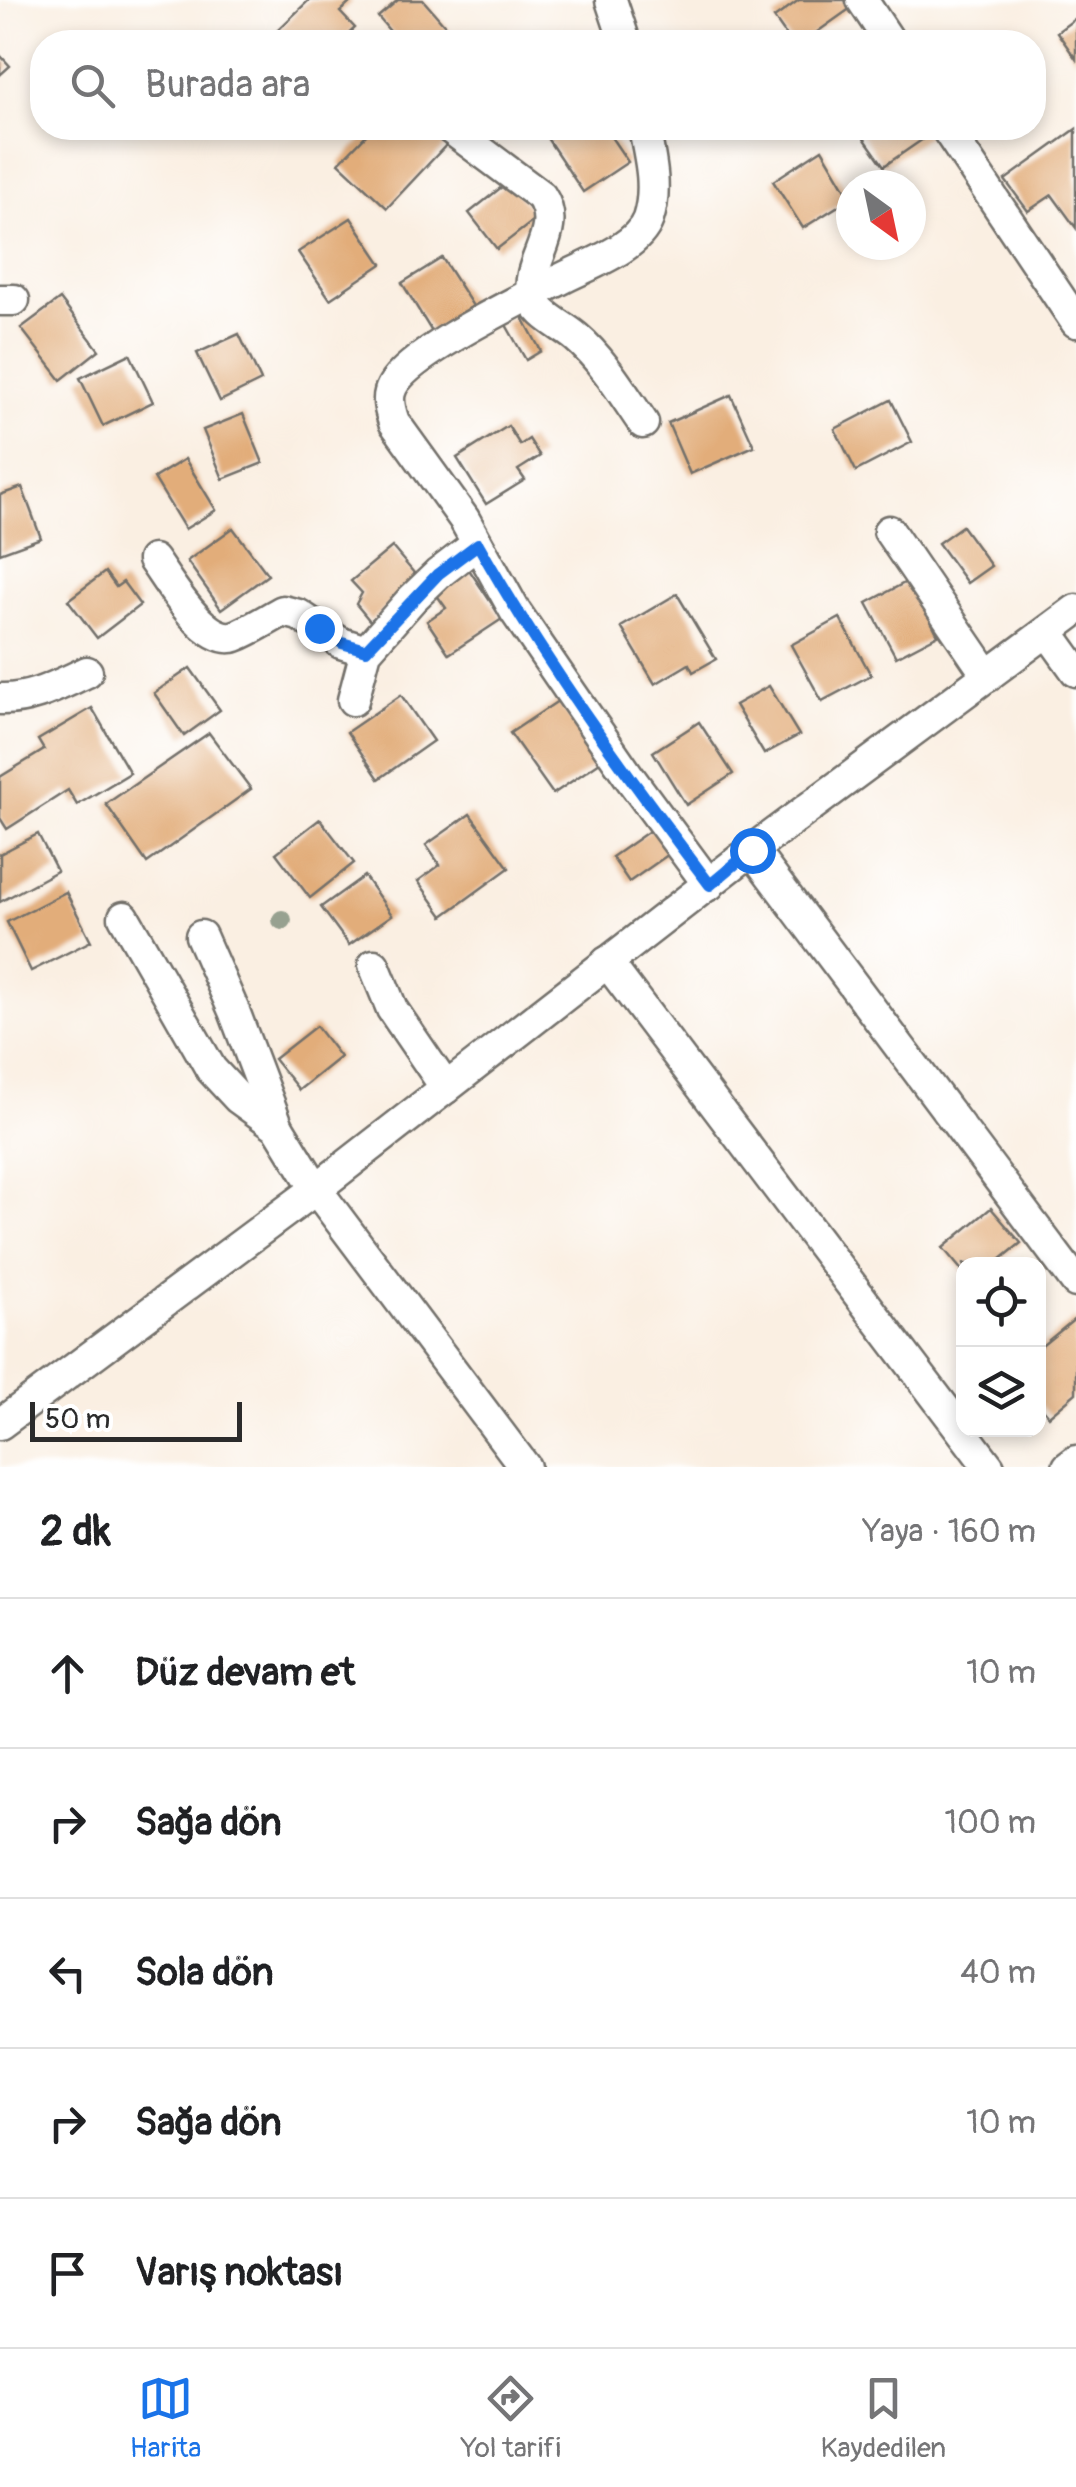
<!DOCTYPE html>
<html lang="tr">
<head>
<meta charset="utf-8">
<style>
  body { margin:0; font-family:Pangolin,sans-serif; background:#f2f2f2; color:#202124 }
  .controls { position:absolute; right:30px; bottom:30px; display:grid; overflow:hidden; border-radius:20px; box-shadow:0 5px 15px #0003 }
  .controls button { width:90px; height:90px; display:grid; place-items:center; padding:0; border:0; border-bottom:2px solid #e0e0e0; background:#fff; color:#202124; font:50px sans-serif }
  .compass { position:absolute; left:836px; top:170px; width:90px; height:90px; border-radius:50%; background:#fff; box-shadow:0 5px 15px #0003; rotate:147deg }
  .scale { position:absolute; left:30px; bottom:25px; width:212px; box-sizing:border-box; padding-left:10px; border:5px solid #2b2b2b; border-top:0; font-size:28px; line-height:35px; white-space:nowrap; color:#2b2b2b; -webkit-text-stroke:8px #fff; paint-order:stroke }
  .stop { position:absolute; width:30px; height:30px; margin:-22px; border:8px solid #1a73e8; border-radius:50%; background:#fff }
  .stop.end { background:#1a73e8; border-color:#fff; box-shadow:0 2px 10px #0008 }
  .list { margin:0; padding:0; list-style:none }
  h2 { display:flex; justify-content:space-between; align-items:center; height:130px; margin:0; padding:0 40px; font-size:42px }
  h2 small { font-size:32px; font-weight:400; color:#757577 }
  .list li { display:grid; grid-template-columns:65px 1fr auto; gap:30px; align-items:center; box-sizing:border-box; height:150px; padding:0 40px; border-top:2px solid #e0e0e0 }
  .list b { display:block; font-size:38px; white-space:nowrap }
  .list em { font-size:32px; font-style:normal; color:#757577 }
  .icon { flex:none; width:55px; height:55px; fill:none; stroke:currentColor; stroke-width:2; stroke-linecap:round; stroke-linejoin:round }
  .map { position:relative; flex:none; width:1076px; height:1467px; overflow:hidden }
  .search { position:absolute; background:#fff; box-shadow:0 5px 15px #0003; left:30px; right:30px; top:30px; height:110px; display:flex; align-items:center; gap:25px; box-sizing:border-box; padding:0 35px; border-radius:40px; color:#757577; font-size:38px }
  .sheet { height:880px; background:#fff }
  nav { display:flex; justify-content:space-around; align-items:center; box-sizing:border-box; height:140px; border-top:2px solid #e0e0e0; background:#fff; font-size:28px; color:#757577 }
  nav a { display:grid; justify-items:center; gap:5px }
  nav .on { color:#1a73e8 }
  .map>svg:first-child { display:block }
  .building { fill:#e2ad7a }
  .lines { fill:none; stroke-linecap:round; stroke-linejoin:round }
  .minor-casing { stroke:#73706b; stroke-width:35 }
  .minor { stroke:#fff; stroke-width:30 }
  .tree { fill:#97a190 }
  .route { stroke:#1a73e8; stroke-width:12 }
</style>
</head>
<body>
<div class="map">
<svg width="1076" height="1467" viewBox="0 0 1076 1467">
  <rect width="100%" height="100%" fill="#fff"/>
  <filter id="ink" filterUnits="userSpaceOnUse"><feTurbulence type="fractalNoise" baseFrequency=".01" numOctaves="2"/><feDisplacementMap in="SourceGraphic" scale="20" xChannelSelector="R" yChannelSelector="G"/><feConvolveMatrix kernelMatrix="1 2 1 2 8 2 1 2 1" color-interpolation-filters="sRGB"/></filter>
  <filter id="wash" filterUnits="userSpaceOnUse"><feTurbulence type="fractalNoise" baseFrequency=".0048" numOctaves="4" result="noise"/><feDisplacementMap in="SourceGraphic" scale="40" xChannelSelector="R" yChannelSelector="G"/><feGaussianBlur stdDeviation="2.25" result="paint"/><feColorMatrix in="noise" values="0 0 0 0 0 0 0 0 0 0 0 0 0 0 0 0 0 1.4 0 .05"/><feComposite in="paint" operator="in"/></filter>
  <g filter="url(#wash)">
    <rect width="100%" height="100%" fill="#faefe2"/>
    <g id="blocks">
      <!-- building -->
      <g class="building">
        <polygon points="309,0 353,0 340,12 355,28 340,42 336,39 333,42 290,42 278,30"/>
        <polygon points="398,0 423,0 449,30 434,42 399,42 378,17"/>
        <polygon points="799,0 845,0 851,8 803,42 791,42 774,18"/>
        <polygon points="1076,18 1076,59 1057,32"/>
        <polygon points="0,55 10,66 0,75"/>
        <polygon points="373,128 432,128 448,143 387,208 339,163"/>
        <polygon points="556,128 605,128 628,162 583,192 545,135"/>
        <polygon points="857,128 924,128 929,135 884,166"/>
        <polygon points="1076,129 1076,228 1052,195 1028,211 1005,180"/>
        <polygon points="822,149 851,198 803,228 773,181"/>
        <polygon points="508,182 537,218 497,249 469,213"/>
        <polygon points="351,218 382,264 330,299 298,252"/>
        <polygon points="442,258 473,306 432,332 402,283"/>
        <polygon points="60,299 99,350 61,380 21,328"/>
        <polygon points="521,314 541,351 526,360 505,323"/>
        <polygon points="239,334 261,381 220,401 197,353"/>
        <polygon points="130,354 153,402 103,426 80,378"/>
        <polygon points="731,395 754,446 690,474 668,423"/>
        <polygon points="891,400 912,442 856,471 835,429"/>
        <polygon points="243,414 263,463 223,479 203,430"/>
        <polygon points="508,426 520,445 529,439 540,456 518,470 525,480 486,504 457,458"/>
        <polygon points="185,459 216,510 185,529 154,478"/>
        <polygon points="22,487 41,538 0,553 0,495"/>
        <polygon points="962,526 991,566 967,583 938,543"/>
        <polygon points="233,528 268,575 221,609 187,561"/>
        <polygon points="392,547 420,580 370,621 356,604 362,593 351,581"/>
        <polygon points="468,568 502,619 449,654 427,621 446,608 434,591"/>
        <polygon points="105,572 116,587 123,582 140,605 97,638 68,600"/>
        <polygon points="910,580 938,635 896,657 867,603"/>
        <polygon points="677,594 716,659 693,672 689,664 655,684 621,627"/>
        <polygon points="840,618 871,675 822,701 791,645"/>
        <polygon points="190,668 220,710 184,736 154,693"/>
        <polygon points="769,686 799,735 764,754 735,705"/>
        <polygon points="401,695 433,741 379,779 347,732"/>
        <polygon points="558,701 600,762 553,794 510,733"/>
        <polygon points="92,708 130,773 77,805 68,790 7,829 0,818 0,777 44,750 38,740"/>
        <polygon points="699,722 733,774 686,805 653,752"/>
        <polygon points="209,733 251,789 147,863 106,804"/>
        <polygon points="470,814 509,868 443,916 418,881 440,865 426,845"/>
        <polygon points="320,819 354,863 310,898 276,853"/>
        <polygon points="655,827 672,852 629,882 612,857"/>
        <polygon points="38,834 57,871 0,902 0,854"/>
        <polygon points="364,876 392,915 349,945 321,907"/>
        <polygon points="66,892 91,941 31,971 7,922"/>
        <polygon points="316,1026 340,1057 299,1090 274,1059"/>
        <polygon points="991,1208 1021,1243 995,1264 964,1264 964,1273 943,1248"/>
        <polygon points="1076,1318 1076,1393 1049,1416 1038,1403 1038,1349"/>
      </g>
    </g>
  </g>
  <g filter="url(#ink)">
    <use href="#blocks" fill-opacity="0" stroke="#73706b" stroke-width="2.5"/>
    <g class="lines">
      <defs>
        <g id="minor">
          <polyline points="611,0 625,42"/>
          <polyline points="862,0 890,42"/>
          <path d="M450,128l91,68c23,35 -15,65 -9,98 4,21 29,30 44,43 27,23 47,57 67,86"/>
          <path d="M644,128c6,29 14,61 4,91 -11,30 -61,46 -87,60 -35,18 -162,78 -171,113 -3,10 1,21 4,30l70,97 51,92 54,79 61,88 79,107"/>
          <polyline points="946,128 1076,322"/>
          <polyline points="0,300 14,300"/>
          <polyline points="889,531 988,676"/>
          <path d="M153,560c16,22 49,81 79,77 11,-2 39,-20 51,-26l16,4 42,28 25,8"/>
          <polyline points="1048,632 1076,671"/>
          <path d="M0,699c32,1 58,-14 87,-27"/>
          <polyline points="353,700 366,651 412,599 438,574 477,544"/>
          <polyline points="752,850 1076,1282"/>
          <polyline points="124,917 211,1069 238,1098 278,1127"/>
          <polyline points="201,936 234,1011 278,1127 316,1189 525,1467"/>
          <polyline points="607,962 989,1467"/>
          <polyline points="374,965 392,1009 446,1088"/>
          <polyline points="0,1424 316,1189 752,850 1076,610"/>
          <polyline points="1068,1467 1076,1461"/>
        </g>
      </defs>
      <!-- minor casing -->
      <use href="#minor" class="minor-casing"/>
      <!-- minor -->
      <use href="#minor" class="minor"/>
    </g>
    <!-- trees -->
    <circle class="tree" cx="282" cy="920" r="10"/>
  </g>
  <g class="lines" filter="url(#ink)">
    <!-- route -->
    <path class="route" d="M319,628l23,15 24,7 72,-76 40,-30c67,120 149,231 232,341l42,-35"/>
  </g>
</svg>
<div class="controls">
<button><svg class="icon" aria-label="locate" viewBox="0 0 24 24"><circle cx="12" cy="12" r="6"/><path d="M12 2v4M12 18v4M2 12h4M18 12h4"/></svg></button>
<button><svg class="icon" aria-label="layers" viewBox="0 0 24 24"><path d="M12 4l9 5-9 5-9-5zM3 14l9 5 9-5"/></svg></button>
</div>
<svg class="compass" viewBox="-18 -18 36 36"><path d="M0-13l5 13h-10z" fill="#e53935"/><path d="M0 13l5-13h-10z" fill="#757577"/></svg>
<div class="scale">50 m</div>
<div class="stop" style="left:752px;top:850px"></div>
<div class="stop end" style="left:319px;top:628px"></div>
<div class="search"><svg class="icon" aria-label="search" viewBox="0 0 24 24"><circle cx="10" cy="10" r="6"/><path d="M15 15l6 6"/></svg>Burada ara</div>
</div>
<section class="sheet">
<h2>2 dk<small>Yaya · 160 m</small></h2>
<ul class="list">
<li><svg class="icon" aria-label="ahead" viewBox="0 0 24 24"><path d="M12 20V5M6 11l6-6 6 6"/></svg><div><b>Düz devam et</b></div><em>10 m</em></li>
<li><svg class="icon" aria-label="right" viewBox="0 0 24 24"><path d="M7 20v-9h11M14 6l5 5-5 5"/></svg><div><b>Sağa dön</b></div><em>100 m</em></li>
<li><svg class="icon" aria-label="left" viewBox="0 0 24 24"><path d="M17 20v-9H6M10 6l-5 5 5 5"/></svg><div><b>Sola dön</b></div><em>40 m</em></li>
<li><svg class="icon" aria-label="right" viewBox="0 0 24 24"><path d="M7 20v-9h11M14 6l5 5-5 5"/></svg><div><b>Sağa dön</b></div><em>10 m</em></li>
<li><svg class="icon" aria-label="arrive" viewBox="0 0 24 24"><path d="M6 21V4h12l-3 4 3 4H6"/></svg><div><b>Varış noktası</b></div></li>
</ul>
</section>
<nav>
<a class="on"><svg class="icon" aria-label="map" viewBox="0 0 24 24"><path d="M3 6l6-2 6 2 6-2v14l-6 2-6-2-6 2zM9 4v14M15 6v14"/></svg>Harita</a>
<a><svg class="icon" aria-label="directions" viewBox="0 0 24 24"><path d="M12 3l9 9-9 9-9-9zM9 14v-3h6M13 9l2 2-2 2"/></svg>Yol tarifi</a>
<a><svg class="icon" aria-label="saved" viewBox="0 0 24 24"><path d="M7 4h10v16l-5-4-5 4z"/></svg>Kaydedilen</a>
</nav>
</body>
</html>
